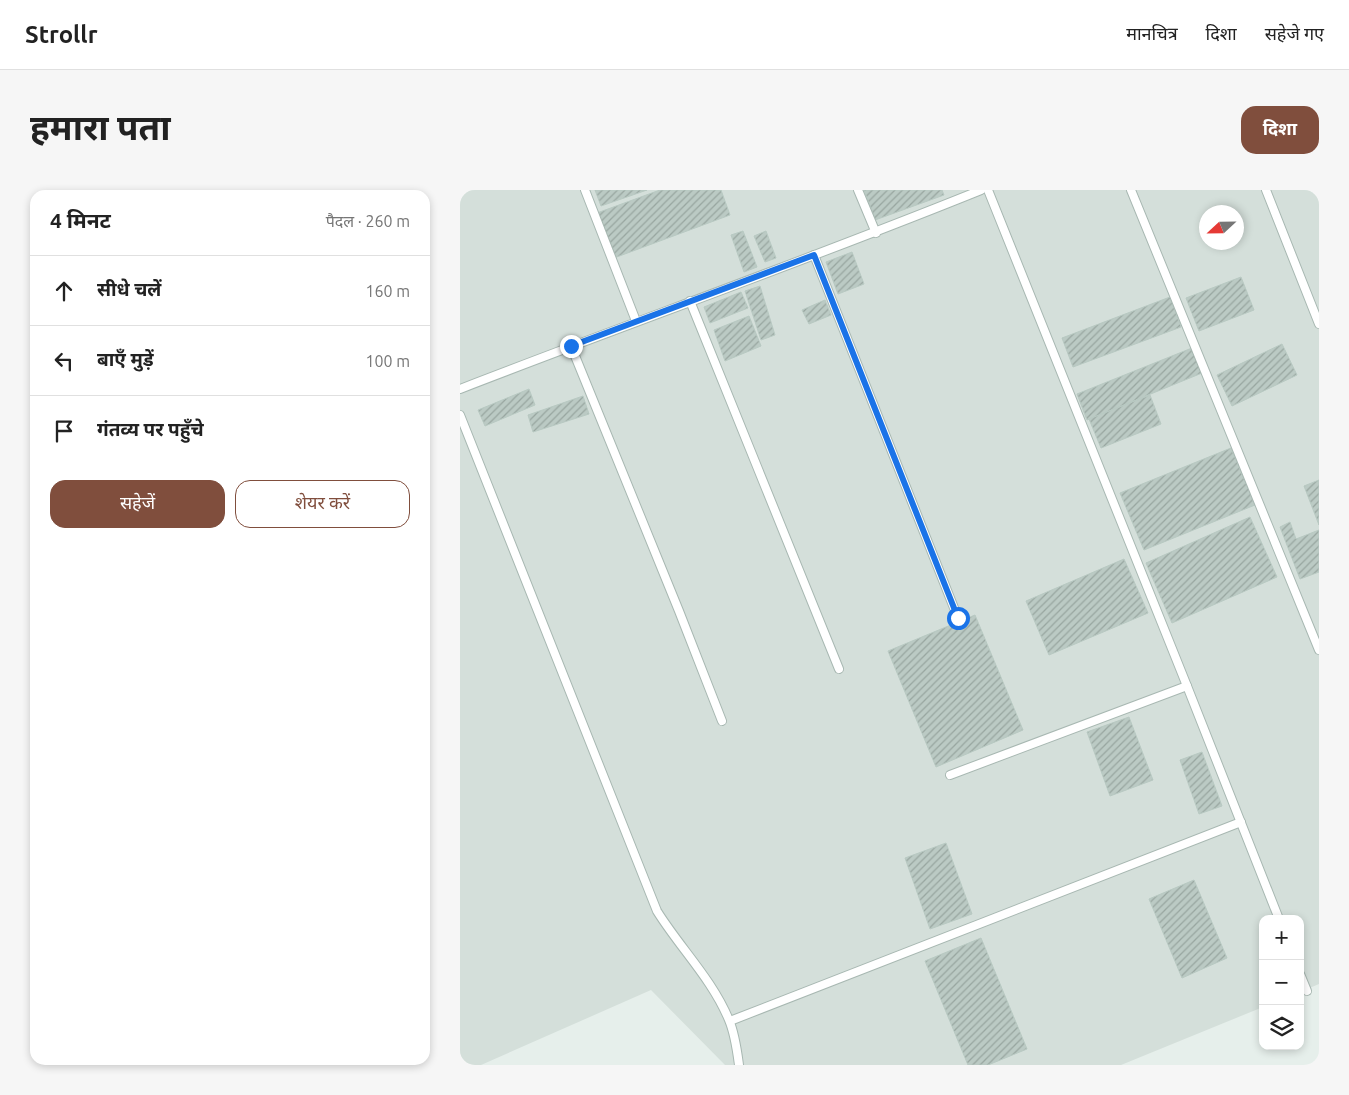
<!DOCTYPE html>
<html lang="hi">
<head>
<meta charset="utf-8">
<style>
  body { margin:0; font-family:Ubuntu,"Noto Sans Devanagari",sans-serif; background:#f6f6f6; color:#222 }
  .controls { position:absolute; right:15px; bottom:15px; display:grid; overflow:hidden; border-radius:10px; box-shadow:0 2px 8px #0003 }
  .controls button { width:45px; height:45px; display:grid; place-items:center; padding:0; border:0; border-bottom:1px solid #e0e0e0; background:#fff; color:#222; font:25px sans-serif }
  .compass { position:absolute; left:739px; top:15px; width:45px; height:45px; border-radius:50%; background:#fff; box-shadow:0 2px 8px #0003; rotate:248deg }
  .stop { position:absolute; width:15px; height:15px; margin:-11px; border:4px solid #1a73e8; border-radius:50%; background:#fff }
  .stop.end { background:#1a73e8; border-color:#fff; box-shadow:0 1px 5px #0008 }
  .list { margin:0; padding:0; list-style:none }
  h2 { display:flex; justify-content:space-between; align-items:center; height:65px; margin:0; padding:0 20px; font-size:21px }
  h2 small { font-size:16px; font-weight:400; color:#767676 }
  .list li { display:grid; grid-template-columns:32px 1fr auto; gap:15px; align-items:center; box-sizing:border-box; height:70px; padding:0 20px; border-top:1px solid #e0e0e0 }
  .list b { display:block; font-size:19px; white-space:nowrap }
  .list em { font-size:16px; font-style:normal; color:#767676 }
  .actions { display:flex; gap:10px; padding:15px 20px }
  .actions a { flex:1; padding:11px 0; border:1px solid #804e3d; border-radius:15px; text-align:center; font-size:18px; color:#804e3d }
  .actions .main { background:#804e3d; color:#fff }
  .icon { flex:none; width:28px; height:28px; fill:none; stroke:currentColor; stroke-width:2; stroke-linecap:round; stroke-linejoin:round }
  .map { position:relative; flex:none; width:859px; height:875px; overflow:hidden; border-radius:15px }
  header { display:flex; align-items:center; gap:30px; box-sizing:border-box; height:70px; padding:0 25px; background:#fff; border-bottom:1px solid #e0e0e0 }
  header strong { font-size:24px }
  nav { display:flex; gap:28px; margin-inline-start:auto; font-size:18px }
  .intro { display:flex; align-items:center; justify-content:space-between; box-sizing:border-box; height:120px; padding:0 30px }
  h1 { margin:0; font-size:35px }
  .button { padding:12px 22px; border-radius:15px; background:#804e3d; color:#fff; font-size:18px; font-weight:700 }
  main { display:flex; gap:30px; padding:0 30px }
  aside { flex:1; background:#fff; border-radius:15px; box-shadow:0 2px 8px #0003 }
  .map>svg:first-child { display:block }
  .built { fill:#d4dfda; fill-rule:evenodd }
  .building { fill:url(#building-hatch); stroke:#b8c9c2 }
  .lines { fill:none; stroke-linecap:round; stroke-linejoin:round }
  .service-casing { stroke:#a8b8b2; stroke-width:10 }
  .service { stroke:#fff; stroke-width:8 }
  .route { stroke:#1a73e8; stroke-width:6 }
</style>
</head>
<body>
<header>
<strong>Strollr</strong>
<nav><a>मानचित्र</a><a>दिशा</a><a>सहेजे गए</a></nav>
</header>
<div class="intro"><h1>हमारा पता</h1><a class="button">दिशा</a></div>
<main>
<aside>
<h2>4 मिनट<small>पैदल · 260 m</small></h2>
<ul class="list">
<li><svg class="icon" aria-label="ahead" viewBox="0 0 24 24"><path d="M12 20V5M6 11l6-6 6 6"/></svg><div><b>सीधे चलें</b></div><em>160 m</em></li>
<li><svg class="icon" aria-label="left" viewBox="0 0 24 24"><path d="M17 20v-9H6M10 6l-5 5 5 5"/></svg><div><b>बाएँ मुड़ें</b></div><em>100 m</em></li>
<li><svg class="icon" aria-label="arrive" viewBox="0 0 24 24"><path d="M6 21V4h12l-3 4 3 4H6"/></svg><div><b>गंतव्य पर पहुँचे</b></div></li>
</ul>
<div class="actions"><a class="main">सहेजें</a><a>शेयर करें</a></div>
</aside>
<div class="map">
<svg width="859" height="875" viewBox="0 0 859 875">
  <defs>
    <pattern id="building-hatch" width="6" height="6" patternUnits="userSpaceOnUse" patternTransform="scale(1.25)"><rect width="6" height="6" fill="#bbcac4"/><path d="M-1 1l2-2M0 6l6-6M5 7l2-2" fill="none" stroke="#98a6a0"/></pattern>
  </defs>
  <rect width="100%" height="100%" fill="#e6efeb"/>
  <!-- built -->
  <path class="built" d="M0,0h859v794l-19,8v-73h-37v88l-142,58h-396l-74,-75 -170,75h-21zM746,22h30v30h-30z"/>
  <!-- building -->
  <g class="building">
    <polygon points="135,0 187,0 141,16"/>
    <polygon points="200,0 261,0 270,25 154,68 137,23"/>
    <polygon points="404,0 482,0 484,5 415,30"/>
    <polygon points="283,41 297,77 284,82 271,45"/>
    <polygon points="306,41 316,68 305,72 294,46"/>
    <polygon points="392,62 404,94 378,104 366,72"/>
    <polygon points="781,87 794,120 739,141 726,108"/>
    <polygon points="300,96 315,145 301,150 285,101"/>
    <polygon points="281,102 288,118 250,133 244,117"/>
    <polygon points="710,107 721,137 613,177 602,148"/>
    <polygon points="365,110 371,125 349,134 342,120"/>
    <polygon points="289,126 301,156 265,171 254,140"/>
    <polygon points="822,154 837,185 772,216 757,185"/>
    <polygon points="732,158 742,183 627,230 617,204"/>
    <polygon points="69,199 75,215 25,236 18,220"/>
    <polygon points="690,205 701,234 641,258 629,229"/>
    <polygon points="123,206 129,224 73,242 68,225"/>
    <polygon points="771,258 795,315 684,360 660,303"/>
    <polygon points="859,290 859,335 844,296"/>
    <polygon points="790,327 817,387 712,433 686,373"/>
    <polygon points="830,332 836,349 859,340 859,382 840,389 820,337"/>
    <polygon points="664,369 688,423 589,465 566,411"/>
    <polygon points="515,425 563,540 476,577 428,461"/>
    <polygon points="669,527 693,590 650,606 627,542"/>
    <polygon points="742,562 762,616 739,624 720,570"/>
    <polygon points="486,653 512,724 470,739 445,668"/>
    <polygon points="734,690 767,768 722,788 689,709"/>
    <polygon points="521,748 567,859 528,875 508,875 465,771"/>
  </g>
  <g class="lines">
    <defs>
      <g id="service">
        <polyline points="125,0 176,131"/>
        <polyline points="398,0 416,43"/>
        <polyline points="528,0 727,496 819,729"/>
        <polyline points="671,0 859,460"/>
        <polyline points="806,0 859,134"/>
        <polyline points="354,65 498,428"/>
        <polyline points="230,111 379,479"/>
        <polyline points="111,156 219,421 262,531"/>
        <path d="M0,199c173,-67 348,-129 521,-199"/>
        <path d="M0,225l197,496c23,37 55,68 72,109 6,14 8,30 10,45"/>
        <polyline points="490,585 727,496"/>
        <polyline points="840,784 847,801"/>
        <polyline points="270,831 781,632"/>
      </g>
    </defs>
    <!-- service casing -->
    <use href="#service" class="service-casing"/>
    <!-- service -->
    <use href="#service" class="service"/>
  </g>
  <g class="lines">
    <!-- route -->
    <polyline class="route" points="111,156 354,65 498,428"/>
  </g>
</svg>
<div class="controls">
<button>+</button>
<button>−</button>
<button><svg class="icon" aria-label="layers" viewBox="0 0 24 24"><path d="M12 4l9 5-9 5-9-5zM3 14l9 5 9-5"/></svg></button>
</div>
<svg class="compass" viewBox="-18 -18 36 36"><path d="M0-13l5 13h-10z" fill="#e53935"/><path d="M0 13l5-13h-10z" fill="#767676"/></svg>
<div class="stop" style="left:498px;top:428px"></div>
<div class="stop end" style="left:111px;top:156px"></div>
</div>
</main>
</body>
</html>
